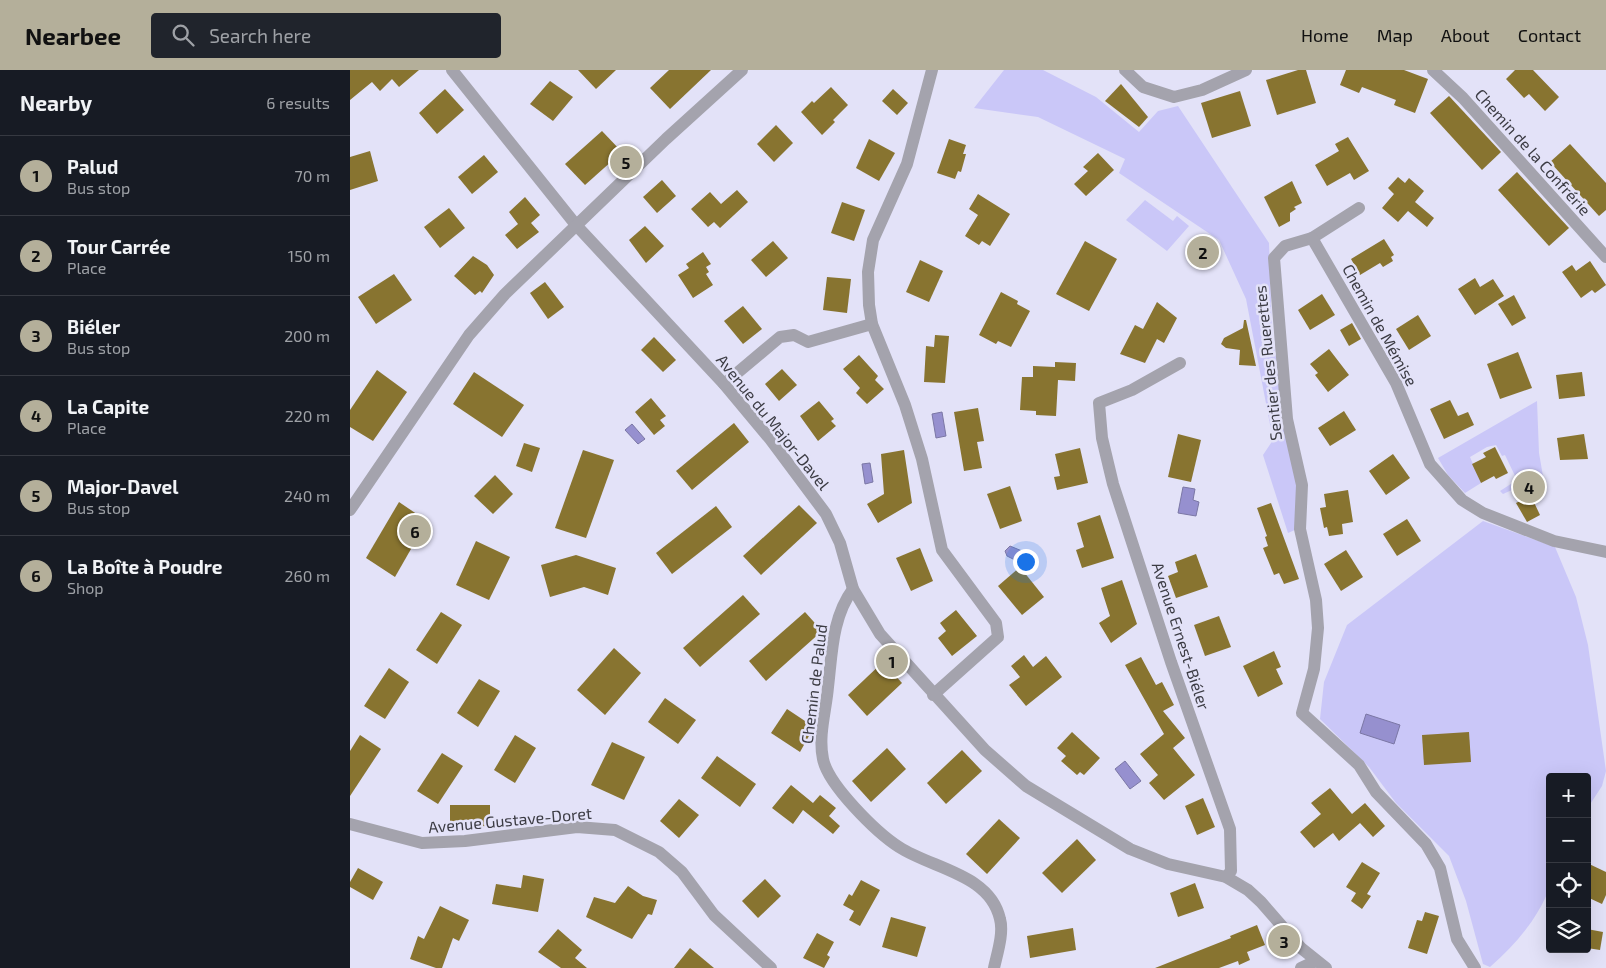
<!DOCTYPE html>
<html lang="en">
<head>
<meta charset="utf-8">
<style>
  body { margin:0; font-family:"Exo 2",sans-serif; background:#20242c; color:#f1f3f6 }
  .controls { position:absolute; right:15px; bottom:15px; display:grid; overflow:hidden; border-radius:5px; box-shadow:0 5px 20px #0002 }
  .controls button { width:45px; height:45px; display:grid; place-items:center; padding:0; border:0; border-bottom:1px solid #363941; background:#171b24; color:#f1f3f6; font:25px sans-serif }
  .you { position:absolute; left:675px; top:491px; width:18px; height:18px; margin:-12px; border:4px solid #fff; border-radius:50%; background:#1a73e8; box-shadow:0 0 0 8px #1a73e833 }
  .badge { display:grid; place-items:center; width:32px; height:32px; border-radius:50%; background:#b4af9a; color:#111; font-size:16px; font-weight:700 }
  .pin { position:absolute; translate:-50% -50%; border:2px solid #fff; box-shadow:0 1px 5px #0006 }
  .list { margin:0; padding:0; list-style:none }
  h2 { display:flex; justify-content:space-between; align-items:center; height:65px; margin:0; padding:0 20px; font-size:21px }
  h2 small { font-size:16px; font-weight:400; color:#9ea1a6 }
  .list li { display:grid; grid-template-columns:32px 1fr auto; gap:15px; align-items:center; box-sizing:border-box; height:80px; padding:0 20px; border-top:1px solid #363941 }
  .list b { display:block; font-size:19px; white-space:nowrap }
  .list p { margin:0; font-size:16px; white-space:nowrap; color:#9ea1a6 }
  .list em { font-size:16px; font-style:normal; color:#9ea1a6 }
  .icon { flex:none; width:28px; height:28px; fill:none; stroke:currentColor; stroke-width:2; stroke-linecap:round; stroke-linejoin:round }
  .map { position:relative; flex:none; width:1256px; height:898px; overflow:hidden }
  header { display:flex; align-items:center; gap:30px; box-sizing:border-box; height:70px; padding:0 25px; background:#b4af9a; color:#111 }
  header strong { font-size:24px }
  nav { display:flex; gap:28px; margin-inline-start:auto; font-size:18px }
  .search { width:350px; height:45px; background:#20242c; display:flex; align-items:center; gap:12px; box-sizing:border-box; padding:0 18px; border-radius:5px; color:#9ea1a6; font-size:19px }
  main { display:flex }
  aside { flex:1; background:#171b24 }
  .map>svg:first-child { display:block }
  .green { fill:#cac7f8 }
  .water { fill:#9690cf; stroke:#7b77a5 }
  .building { fill:#887430 }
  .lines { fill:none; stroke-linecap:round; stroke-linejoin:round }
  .minor { stroke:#a4a3ad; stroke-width:12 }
  .tertiary { stroke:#a4a3ad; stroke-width:12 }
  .labels { text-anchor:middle; stroke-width:5; stroke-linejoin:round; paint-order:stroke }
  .street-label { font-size:16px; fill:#3c3c44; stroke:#e3e2f8 }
</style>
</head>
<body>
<header>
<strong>Nearbee</strong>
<div class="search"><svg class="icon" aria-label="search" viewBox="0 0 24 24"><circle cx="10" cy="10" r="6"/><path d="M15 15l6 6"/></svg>Search here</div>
<nav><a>Home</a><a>Map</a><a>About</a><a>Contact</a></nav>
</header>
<main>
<aside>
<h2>Nearby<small>6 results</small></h2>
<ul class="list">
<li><span class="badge">1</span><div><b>Palud</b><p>Bus stop</p></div><em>70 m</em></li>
<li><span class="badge">2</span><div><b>Tour Carrée</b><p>Place</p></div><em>150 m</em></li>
<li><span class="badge">3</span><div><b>Biéler</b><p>Bus stop</p></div><em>200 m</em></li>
<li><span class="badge">4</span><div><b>La Capite</b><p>Place</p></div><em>220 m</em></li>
<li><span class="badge">5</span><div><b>Major-Davel</b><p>Bus stop</p></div><em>240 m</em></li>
<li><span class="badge">6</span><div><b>La Boîte à Poudre</b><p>Shop</p></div><em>260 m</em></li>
</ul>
</aside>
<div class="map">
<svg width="1256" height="898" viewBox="0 0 1256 898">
  <rect width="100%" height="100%" fill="#e3e2f8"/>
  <!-- green -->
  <g class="green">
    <polygon points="654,0 693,0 746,27 789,62 808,41 828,36 919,173 922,264 947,413 947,459 938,463 913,385 923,370 896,229 869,170 769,103 775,89 688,47 624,38"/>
    <polygon points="795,130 823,151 827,146 839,156 817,181 776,150"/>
    <polygon points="1187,331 1189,383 1193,406 1153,424 1150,421 1167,410 1155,385 1152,386 1146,375 1137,377 1120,387 1131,413 1115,423 1098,405 1088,388"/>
    <path d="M1133,451l72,26 21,50 12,48 18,126 -4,15 -15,23v-32h-37v110c-13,33 -34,57 -60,80l-7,-3 -17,-63 -17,-45 -53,-53 -27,-36 -49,-48 4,-37 23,-57z"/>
  </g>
  <!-- water -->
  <g class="water">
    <polygon points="592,342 596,366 586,368 582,344"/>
    <polygon points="282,354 295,369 288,374 275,360"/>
    <polygon points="520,393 523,412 515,414 512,394"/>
    <polygon points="833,417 845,419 843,430 849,432 846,446 828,443"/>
    <polygon points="660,476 672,481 675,488 673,494 657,486 655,481"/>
    <polygon points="1016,644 1050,655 1044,674 1010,663"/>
    <polygon points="775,691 791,711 780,719 765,699"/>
  </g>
  <!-- building -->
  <g class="building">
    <polygon points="0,0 69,0 49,17 42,9 30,21 22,12 0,30"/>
    <polygon points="228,0 266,0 246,19"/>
    <polygon points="319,0 361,0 320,39 300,18"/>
    <polygon points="948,0 956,0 966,33 927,45 916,10"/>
    <polygon points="996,0 1054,0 1078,9 1065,43 1044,35 1046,30 1012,17 1009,23 990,15"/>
    <polygon points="1165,0 1183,0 1209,27 1195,41 1179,24 1174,28 1156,9"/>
    <polygon points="200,11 223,27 203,51 180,34"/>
    <polygon points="771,14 798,47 789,57 755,31"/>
    <polygon points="481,17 498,35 483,50 485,52 472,65 451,42 462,31 464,33"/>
    <polygon points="95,19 114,40 87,64 69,43"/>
    <polygon points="543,19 558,33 547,45 532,31"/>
    <polygon points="890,21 901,56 862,68 851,33"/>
    <polygon points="1099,26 1151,82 1132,100 1080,43"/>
    <polygon points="426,55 443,73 424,92 407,74"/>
    <polygon points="252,61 272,82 235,115 215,94"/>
    <polygon points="998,67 1019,101 1004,110 1000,103 977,116 965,95 989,81 985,74"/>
    <polygon points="519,69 545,83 529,111 506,98"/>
    <polygon points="599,69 616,75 613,84 616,84 611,102 608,101 605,109 587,103"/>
    <polygon points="1220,74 1256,113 1256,140 1249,146 1200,92"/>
    <polygon points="20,81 28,111 0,120 0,87"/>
    <polygon points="748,83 764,100 736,126 724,114 738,101 733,97"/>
    <polygon points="134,85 148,102 122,124 108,107"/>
    <polygon points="1167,102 1219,158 1199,176 1148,120"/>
    <polygon points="1048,107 1055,113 1059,108 1074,121 1065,132 1084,148 1077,157 1058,141 1048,152 1032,138 1044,124 1038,118"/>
    <polygon points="312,110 326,126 307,143 293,127"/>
    <polygon points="942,111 952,133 944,137 946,139 940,143 940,151 929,157 914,127"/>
    <polygon points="387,120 398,132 370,158 364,152 358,157 341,139 360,122 371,134"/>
    <polygon points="628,124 660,144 640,176 632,171 629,175 615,166 628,145 619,139"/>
    <polygon points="175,127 190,145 181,153 189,162 167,179 155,165 168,154 159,142"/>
    <polygon points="492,132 515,140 504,171 481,163"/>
    <polygon points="99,138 115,158 90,178 74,157"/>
    <polygon points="295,156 314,176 296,193 279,170"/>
    <polygon points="1034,169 1044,185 1041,187 1043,191 1033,197 1030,193 1010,205 1001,189"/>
    <polygon points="423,171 438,188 416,207 401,190"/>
    <polygon points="735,171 767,189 739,241 706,224"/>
    <polygon points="854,171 864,180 851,193 842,184"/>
    <polygon points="353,182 361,194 356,197 359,202 356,204 363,215 343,228 328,205 339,198 336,194"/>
    <polygon points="123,186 137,195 144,205 132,223 130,221 125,225 104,206"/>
    <polygon points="570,190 593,201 579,232 556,222"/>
    <polygon points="1240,191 1256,215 1245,223 1242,220 1231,228 1212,202 1222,195 1226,201"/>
    <polygon points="44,204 62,230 26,254 8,227"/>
    <polygon points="477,207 501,209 497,243 473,240"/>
    <polygon points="1125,208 1130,217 1143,209 1154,226 1125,245 1108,219"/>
    <polygon points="195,212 214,237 198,249 180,223"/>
    <polygon points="651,222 668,231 667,234 680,241 661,277 648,271 646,274 629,265"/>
    <polygon points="972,224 985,245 960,260 948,240"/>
    <polygon points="1164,225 1176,248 1162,256 1148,234"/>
    <polygon points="807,232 827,248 814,273 807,269 795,293 770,284 785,255 793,259"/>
    <polygon points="393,236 412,259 393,274 374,251"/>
    <polygon points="1068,245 1081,266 1059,280 1046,259"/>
    <polygon points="894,250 896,250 906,296 889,295 890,280 876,278 871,274 874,268 893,258"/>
    <polygon points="1002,253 1011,269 999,276 990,260"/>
    <polygon points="585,265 599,266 595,313 574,312 576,276 584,277"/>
    <polygon points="304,267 326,290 313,302 291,280"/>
    <polygon points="979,279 999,305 978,322 965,305 968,303 960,294"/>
    <polygon points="1168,282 1182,318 1150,329 1137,294"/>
    <polygon points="509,285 528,306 525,310 534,319 517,334 506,323 510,318 493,299"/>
    <polygon points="705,292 726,293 725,311 708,310 706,346 686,345 686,341 670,340 672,307 683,307 683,296 705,297"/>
    <polygon points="432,299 447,315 429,331 415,314"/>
    <polygon points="27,300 57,322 23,371 0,357 0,340"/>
    <polygon points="124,302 174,335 152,367 103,334"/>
    <polygon points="1232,302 1235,326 1209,329 1206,305"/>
    <polygon points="301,328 316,346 310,350 315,356 304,365 285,342"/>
    <polygon points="1100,330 1108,346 1118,342 1124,355 1094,369 1080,339"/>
    <polygon points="469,331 484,349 481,351 486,356 468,371 450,346"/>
    <polygon points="628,338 634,371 627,372 632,398 614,401 604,342"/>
    <polygon points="994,341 1006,360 980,376 968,358"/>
    <polygon points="384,353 399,372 342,420 326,401"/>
    <polygon points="828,364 851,370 841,412 818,407"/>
    <polygon points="1234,364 1238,389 1210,390 1207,368"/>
    <polygon points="174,373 190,378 182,402 166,396"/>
    <polygon points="1145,377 1158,403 1146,409 1144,406 1131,413 1122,394 1136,387 1133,383"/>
    <polygon points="730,378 738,413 707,420 704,407 710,406 705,384"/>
    <polygon points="233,380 264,390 236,468 205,458"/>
    <polygon points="554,380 562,433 528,453 517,434 534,424 531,384"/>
    <polygon points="1043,384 1060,408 1036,425 1019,401"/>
    <polygon points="145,405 163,424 143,444 124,426"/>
    <polygon points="660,416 672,451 650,459 637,424"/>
    <polygon points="998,420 1003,452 992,454 993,464 979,466 977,457 974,458 970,438 976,437 974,424"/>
    <polygon points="1181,426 1190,445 1177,452 1166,433"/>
    <polygon points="49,432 77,451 45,507 16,488"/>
    <polygon points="921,433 949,509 934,514 929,503 924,505 913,478 918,476 915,467 917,466 907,438"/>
    <polygon points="449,435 467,453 411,505 393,486"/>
    <polygon points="366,436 382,457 322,504 306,483"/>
    <polygon points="750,445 764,488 732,498 726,480 734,477 727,453"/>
    <polygon points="1057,449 1071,471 1047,486 1033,464"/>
    <polygon points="126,471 160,487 139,530 106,515"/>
    <polygon points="570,478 583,511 561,521 546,488"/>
    <polygon points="996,480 1013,507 991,521 974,494"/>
    <polygon points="846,484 858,517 826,528 818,506 828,502 825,492"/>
    <polygon points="226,485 266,498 258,525 234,517 200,527 191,495"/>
    <polygon points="670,497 694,527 672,545 648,516"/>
    <polygon points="772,510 787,554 761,573 749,553 760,546 751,518"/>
    <polygon points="393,525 410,544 350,597 333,578"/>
    <polygon points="606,540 627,566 602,586 588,568 596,561 590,553"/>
    <polygon points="91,542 112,555 87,594 66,580"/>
    <polygon points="455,542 472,561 416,611 399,591"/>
    <polygon points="869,546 881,577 855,586 844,555"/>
    <polygon points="264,578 291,603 255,645 227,620"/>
    <polygon points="924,581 931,597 926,599 933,614 908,627 893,596"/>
    <polygon points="674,585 683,597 696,586 712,607 676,636 659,615 670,607 661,596"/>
    <polygon points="791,587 806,615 812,612 824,635 813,641 835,668 823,678 845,705 814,730 799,713 808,705 790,684 814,664 775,595"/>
    <polygon points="533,592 552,613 517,646 498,625"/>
    <polygon points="39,598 59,612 35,649 14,636"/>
    <polygon points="129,609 150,621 128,657 107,643"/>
    <polygon points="315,628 346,650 328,674 298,652"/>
    <polygon points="437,639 464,657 450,682 421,663"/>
    <polygon points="722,662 750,688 734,705 730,702 727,705 711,691 716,686 707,678"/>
    <polygon points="1119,662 1121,692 1074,695 1072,665"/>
    <polygon points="10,665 31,679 0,726 0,681"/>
    <polygon points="165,665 186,678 165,713 144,700"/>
    <polygon points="262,672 295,687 274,730 241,715"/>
    <polygon points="537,678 556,699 521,732 502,711"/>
    <polygon points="612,680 632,701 596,734 577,713"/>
    <polygon points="92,683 113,696 88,734 67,721"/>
    <polygon points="367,686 406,714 390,737 351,708"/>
    <polygon points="441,715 463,733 470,725 486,738 479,746 490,756 483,764 453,740 443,754 422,738"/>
    <polygon points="980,718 1002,744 1015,733 1035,756 1023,767 1010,753 989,771 983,763 964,778 950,762 971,744 961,733"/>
    <polygon points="853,728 865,757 847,765 835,736"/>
    <polygon points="329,729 349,745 329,768 310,751"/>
    <polygon points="100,735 140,735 140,756 100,757"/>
    <polygon points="649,749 670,768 637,804 616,784"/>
    <polygon points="727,769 746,790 712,823 692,803"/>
    <polygon points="1012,792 1030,803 1017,824 1021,826 1012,839 1001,831 1006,823 996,817"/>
    <polygon points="1237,793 1256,802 1256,825 1252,834 1237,827"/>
    <polygon points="8,798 33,812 23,830 0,817 0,812"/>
    <polygon points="173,805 194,809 188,842 142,834 146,814 171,818"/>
    <polygon points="415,809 431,826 408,848 392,831"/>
    <polygon points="511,810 530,820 510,856 499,850 504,841 493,835 499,824 502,826"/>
    <polygon points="845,813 854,838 828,847 820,823"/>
    <polygon points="278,816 293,826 307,830 302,845 298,844 282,869 236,847 244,827 265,833"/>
    <polygon points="90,836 119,850 109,871 103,868 92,898 86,898 60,889 68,866 74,869"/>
    <polygon points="1075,842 1089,846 1077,884 1058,878 1067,850 1072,851"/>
    <polygon points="541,847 576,857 567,887 532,877"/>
    <polygon points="907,855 915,875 897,882 900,890 889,895 888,891 869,898 805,898 881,868 880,866"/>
    <polygon points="723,858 726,880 680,888 677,866"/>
    <polygon points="208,859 232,880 225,888 237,898 211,898 188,882"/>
    <polygon points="1237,859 1253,862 1250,880 1237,878"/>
    <polygon points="467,863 484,872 477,885 480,887 474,898 453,888"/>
    <polygon points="340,878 364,898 324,898"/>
  </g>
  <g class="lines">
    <!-- minor -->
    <g class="minor">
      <polyline points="582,0 557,94 523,170 518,202 519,235 522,254 555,335 572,389 592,480 646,553 648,567 583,625"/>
      <polyline points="775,0 793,17 824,27 852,20 896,0"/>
      <polyline points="1083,0 1113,28 1256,187"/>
      <polyline points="1009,138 962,168 935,176 924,188 937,349 952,415 950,459 966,530 968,558 964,599 952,643 1009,695 1026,722 1076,774 1090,798 1107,869 1125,898"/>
      <polyline points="226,155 374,314 420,369 476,444 490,473 503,519 530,564 635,680 676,716 780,779 818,794 876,807 898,820 911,832 951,878 976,898"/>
      <polyline points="962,168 1046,313 1080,394 1112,430 1133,443 1204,471 1256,482"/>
      <polyline points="830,293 782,320 749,333 752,368 763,414 821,592 880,759 881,801 876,807"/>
      <polyline points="374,314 430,267 444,265 458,272 522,254"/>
      <path d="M503,519c-21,28 -21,65 -25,98 -2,24 -10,48 -5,72 5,26 54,74 76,88 34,22 91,27 101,72 4,14 -3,35 -6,49"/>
      <polyline points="0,754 72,773 115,771 227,757 265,760 309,782 332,802 364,845 421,898"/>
      <polyline points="951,898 966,891"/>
    </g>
    <!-- tertiary -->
    <g class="tertiary">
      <polyline points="102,0 226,155"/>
      <polyline points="0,440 119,265 155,224 316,69 392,0"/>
    </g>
  </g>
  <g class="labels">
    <!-- street labels -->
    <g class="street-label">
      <text transform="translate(1183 82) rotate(48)" y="6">Chemin de la Confrérie</text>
      <text transform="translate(1030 255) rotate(61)" y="6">Chemin de Mémise</text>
      <text transform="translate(918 293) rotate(-96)" y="6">Sentier des Ruerettes</text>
      <text transform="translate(423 352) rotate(51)" y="6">Avenue du Major-Davel</text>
      <text transform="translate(831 566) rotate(72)" y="6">Avenue Ernest-Biéler</text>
      <text transform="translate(464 614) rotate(-83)" y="6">Chemin de Palud</text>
      <text transform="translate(160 750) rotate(-5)" y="6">Avenue Gustave-Doret</text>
    </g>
  </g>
</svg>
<div class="controls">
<button>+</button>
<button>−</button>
<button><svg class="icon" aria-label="locate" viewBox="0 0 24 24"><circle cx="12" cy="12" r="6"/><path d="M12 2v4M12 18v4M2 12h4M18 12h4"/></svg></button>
<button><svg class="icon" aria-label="layers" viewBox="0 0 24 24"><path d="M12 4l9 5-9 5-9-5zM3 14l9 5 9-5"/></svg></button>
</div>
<div class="you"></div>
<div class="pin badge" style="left:542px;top:591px">1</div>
<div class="pin badge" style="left:853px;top:182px">2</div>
<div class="pin badge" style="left:934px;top:871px">3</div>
<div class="pin badge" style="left:1179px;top:417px">4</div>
<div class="pin badge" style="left:276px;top:92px">5</div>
<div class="pin badge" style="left:65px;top:461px">6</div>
</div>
</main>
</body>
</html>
